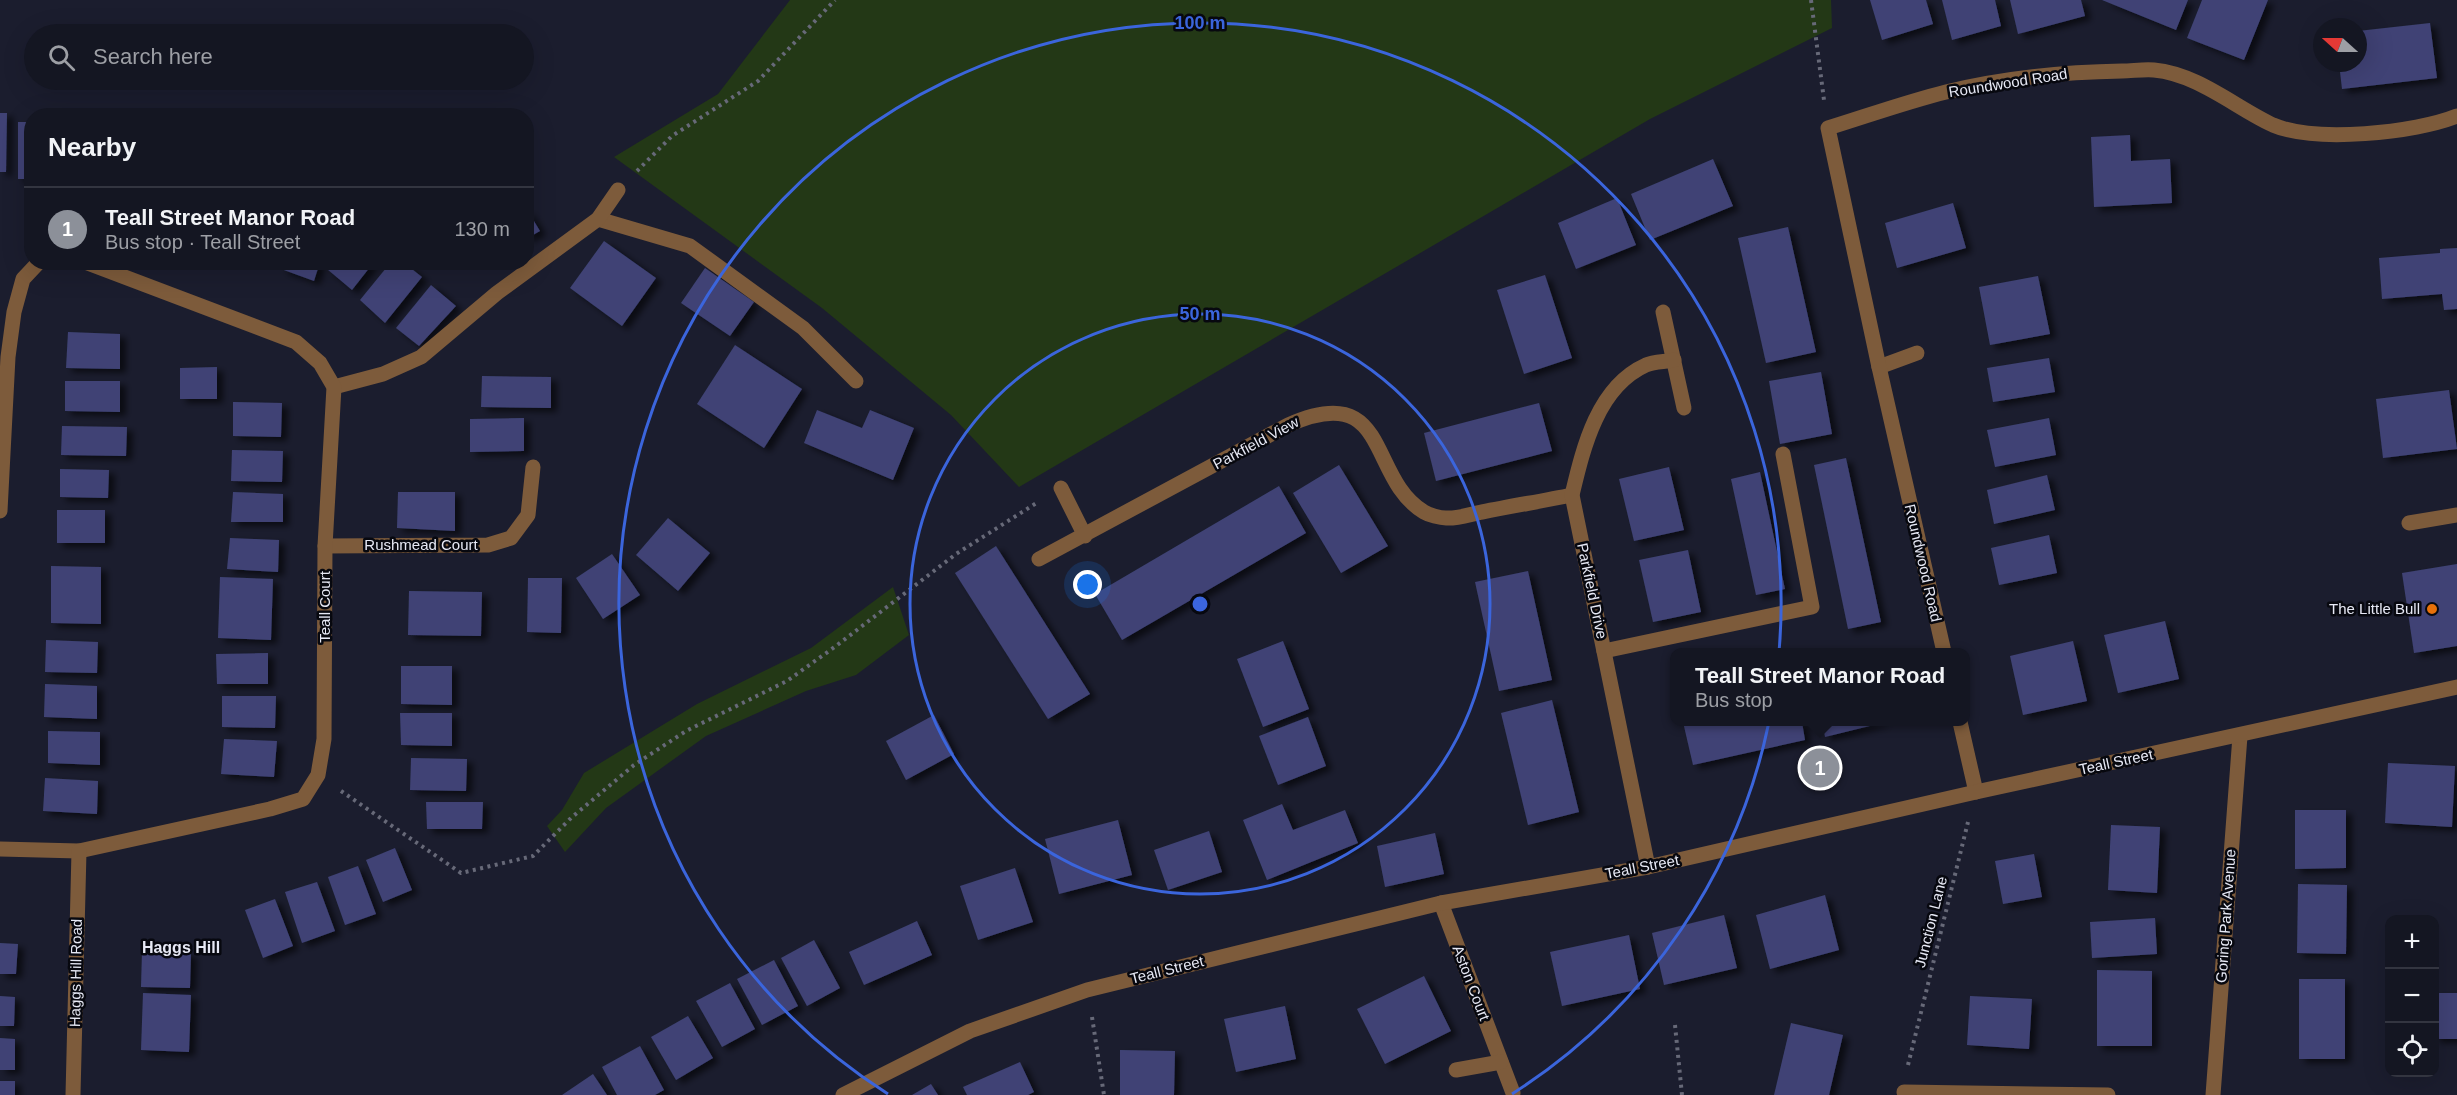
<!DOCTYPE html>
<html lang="en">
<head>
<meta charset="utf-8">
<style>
  body { margin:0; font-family:Arial,sans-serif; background:#21232f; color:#f1f3f6 }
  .controls { position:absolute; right:18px; bottom:18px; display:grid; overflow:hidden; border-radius:12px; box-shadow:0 6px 24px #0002 }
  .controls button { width:54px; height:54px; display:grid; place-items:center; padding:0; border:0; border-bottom:2px solid #333540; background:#141622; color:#f1f3f6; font:30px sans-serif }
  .compass { position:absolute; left:2313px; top:18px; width:54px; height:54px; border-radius:50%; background:#141622; box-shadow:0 6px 24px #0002; rotate:291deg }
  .you { position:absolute; left:1088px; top:585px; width:21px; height:21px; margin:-15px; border:4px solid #fff; border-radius:50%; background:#1a73e8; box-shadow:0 0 0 9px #1a73e833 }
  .badge { display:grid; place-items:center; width:39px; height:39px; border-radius:50%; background:#8c9099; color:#fff; font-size:20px; font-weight:700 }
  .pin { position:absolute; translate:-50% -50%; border:3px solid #fff; box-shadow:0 2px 6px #0006 }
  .popup { position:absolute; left:1670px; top:648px; width:300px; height:78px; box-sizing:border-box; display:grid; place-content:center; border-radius:12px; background:#141622; filter:drop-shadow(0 2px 4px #0005); font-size:20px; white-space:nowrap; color:#9d9fa5 }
  .popup b { font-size:22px; color:#f1f3f6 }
  .popup::after { content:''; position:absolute; left:50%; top:100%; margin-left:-12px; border:12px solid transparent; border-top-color:#141622 }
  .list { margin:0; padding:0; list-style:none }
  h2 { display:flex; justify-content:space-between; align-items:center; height:78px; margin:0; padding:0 24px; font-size:26px }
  h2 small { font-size:20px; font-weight:400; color:#9d9fa5 }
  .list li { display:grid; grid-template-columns:39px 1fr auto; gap:18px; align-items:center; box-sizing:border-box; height:84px; padding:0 24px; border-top:2px solid #333540 }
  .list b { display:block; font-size:22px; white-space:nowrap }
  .list p { margin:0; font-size:20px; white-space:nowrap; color:#9d9fa5 }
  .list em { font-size:20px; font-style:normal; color:#9d9fa5 }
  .icon { flex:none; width:33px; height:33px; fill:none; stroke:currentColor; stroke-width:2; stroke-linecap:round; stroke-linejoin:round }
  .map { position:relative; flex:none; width:2457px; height:1095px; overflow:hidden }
  .search { position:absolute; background:#141622; box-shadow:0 6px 24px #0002; left:24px; top:24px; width:510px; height:66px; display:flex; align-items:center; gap:15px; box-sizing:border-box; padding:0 21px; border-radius:33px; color:#9d9fa5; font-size:22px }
  .panel { position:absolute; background:#141622; box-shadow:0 6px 24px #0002; left:24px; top:108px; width:510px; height:162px; border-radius:24px }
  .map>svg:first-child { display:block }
  .green { fill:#233816 }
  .building { fill:#3f4375; filter:url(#shadow) }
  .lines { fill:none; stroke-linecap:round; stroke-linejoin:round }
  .path { stroke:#676978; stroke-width:4; stroke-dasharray:3 4.5; stroke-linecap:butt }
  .service { stroke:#7d5b3b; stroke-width:15 }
  .minor { stroke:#7d5b3b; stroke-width:15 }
  .tertiary { stroke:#7d5b3b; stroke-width:15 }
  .ring { fill:none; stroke:#3b65dc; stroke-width:3 }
  .food-dot { fill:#e8710a; stroke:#07080f; stroke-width:2 }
  .labels { text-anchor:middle; stroke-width:5; stroke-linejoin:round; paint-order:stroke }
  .street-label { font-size:15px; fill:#e7e9f5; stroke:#07080f }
  .poi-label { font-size:15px; fill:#e7e9f5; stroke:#07080f; text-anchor:end }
  .neighbourhood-label { font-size:16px; font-weight:bold; fill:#e7e9f5; stroke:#07080f }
  .centre { fill:#3b65dc; stroke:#07080f; stroke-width:3 }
  .ring-label { font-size:18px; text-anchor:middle; font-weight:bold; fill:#3b65dc; stroke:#07080f; stroke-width:5; stroke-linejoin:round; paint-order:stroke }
</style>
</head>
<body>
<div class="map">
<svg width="2457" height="1095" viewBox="0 0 2457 1095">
  <defs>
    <filter id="shadow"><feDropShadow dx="6" dy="4" stdDeviation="3" flood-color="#0009"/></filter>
  </defs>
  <rect width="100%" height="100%" fill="#1b1d2e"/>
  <!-- green -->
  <g class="green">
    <polygon points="790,0 1831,0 1832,28 1650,119 1019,487 951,415 822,308 614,157 718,94"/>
    <polygon points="893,587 909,635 856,675 806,691 706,736 606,808 565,852 547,826 562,810 584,773 697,704 811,648"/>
  </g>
  <!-- building -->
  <g class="building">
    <polygon points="1870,0 1926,0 1933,24 1882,40"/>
    <polygon points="1942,0 1995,0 2001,26 1952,40"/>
    <polygon points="2010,0 2081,0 2085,16 2018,34"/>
    <polygon points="2102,0 2188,0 2176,30"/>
    <polygon points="2202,0 2268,0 2244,60 2187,38"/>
    <polygon points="2430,23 2437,78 2342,89 2339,63 2358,63 2358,31"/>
    <polygon points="0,113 7,113 6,172 0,172"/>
    <rect x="18" y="122" width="14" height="57"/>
    <polygon points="2130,135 2131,161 2170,159 2172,203 2094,207 2091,137"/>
    <polygon points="1713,159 1733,206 1650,240 1631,194"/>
    <polygon points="1617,198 1636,245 1576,269 1558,223"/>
    <polygon points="1953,203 1966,248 1897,268 1885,223"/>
    <polygon points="526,208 540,231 526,239"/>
    <polygon points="1788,227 1816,352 1766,363 1738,238"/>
    <polygon points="604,241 656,278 622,326 570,288"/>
    <polygon points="2457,248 2457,309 2444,310 2442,294 2382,299 2379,258 2440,253 2440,249"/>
    <polygon points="284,262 320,262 314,281 281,269"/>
    <polygon points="333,262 374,262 352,290 327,269"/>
    <polygon points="391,262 403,262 422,277 385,323 360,300"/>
    <polygon points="705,268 754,302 730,336 681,303"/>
    <polygon points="1545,275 1572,358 1524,374 1497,290"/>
    <polygon points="2038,276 2050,334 1990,345 1979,287"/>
    <polygon points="431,285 456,306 419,346 396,328"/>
    <polygon points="68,332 120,334 120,369 66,368"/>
    <polygon points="735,345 802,389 764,448 697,404"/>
    <polygon points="2049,358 2055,392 1993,402 1987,368"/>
    <polygon points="217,367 217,399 180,399 180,368"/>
    <polygon points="1821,372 1832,434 1780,444 1769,381"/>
    <polygon points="482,376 551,377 551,408 481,407"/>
    <polygon points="65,381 120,381 120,412 65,411"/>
    <polygon points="2449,390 2457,449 2383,458 2376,399"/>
    <polygon points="233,402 282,403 281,437 233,436"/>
    <polygon points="1539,403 1552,451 1436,481 1424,433"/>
    <polygon points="817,410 862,428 870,410 914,428 893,480 804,443"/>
    <polygon points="524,418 524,451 470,452 470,419"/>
    <polygon points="2049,418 2056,455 1995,467 1987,430"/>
    <polygon points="62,426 127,427 126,456 61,455"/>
    <polygon points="232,450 283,451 282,482 231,481"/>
    <polygon points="1846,458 1881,622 1848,629 1814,465"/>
    <polygon points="1339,465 1388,546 1341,573 1293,493"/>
    <polygon points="1669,467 1684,530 1634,541 1619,479"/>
    <polygon points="60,469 109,470 108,498 60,497"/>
    <polygon points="1760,472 1785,589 1756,595 1731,479"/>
    <polygon points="2047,475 2055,510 1994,524 1987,490"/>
    <polygon points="1279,486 1306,533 1122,640 1095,594"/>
    <polygon points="233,492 283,494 283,522 231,522"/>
    <polygon points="398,492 455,492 455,531 397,528"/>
    <rect x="57" y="510" width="48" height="33"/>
    <polygon points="668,518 710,553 678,591 636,555"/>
    <polygon points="2049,535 2057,573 1999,585 1991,548"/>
    <polygon points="230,538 279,540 278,572 227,569"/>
    <polygon points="996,546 1090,694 1048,719 955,573"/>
    <polygon points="1688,550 1701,612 1653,622 1639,560"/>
    <polygon points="612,554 640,595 603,619 576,578"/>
    <polygon points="2457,564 2457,646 2414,653 2402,573"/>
    <polygon points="51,566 101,567 101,624 51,623"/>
    <polygon points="1528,571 1552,680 1499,691 1475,582"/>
    <polygon points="220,577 273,579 271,640 218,638"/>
    <polygon points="528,578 562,578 561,633 527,632"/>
    <polygon points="409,591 482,592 481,636 408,635"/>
    <polygon points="2165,621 2179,679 2118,693 2104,635"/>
    <polygon points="46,640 98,642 97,673 45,672"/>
    <polygon points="1283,641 1309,709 1263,727 1237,659"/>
    <polygon points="2073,641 2087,701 2023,715 2010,656"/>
    <polygon points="268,653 268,684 217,684 216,654"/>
    <polygon points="401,666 452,666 452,705 401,704"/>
    <polygon points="45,684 97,686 97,719 44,717"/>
    <polygon points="222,696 276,696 275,728 222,727"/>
    <polygon points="1552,700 1579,812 1528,825 1501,713"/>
    <polygon points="400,713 452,713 452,746 401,745"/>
    <polygon points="934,715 954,754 906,780 886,741"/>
    <polygon points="1308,717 1326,766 1278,785 1259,736"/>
    <polygon points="1683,722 1802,722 1805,740 1693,765"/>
    <polygon points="1822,722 1886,722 1825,737"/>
    <polygon points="48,731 100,732 100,765 48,763"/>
    <polygon points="224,739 277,741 274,777 221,774"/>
    <polygon points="411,758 467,759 466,791 410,790"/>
    <polygon points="2388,763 2455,766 2452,827 2385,823"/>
    <polygon points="45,778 98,781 97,814 43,811"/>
    <polygon points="426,802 483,802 482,829 427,829"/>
    <polygon points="1282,804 1293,830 1345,810 1358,843 1267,880 1243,820"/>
    <polygon points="2295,810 2346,810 2346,868 2295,869"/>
    <polygon points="1118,820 1132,875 1059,894 1045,839"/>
    <polygon points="2111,825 2160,827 2157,893 2108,890"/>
    <polygon points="1209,831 1222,872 1168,890 1154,850"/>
    <polygon points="1435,833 1444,874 1385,887 1377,846"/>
    <polygon points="395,848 412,890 383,902 366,860"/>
    <polygon points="2034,854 2042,897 2003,904 1995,861"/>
    <polygon points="358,866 376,914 345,925 328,877"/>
    <polygon points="1015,868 1033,922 978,940 960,886"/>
    <polygon points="317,882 335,931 302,943 285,892"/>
    <polygon points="2298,884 2347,885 2346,954 2297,953"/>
    <polygon points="1825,895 1839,950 1770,969 1756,915"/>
    <polygon points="275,899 293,946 263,958 245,910"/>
    <polygon points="1724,915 1737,968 1664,985 1652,933"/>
    <polygon points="2155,918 2157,954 2092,958 2090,922"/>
    <polygon points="917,921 932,955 864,985 849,952"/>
    <polygon points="1629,935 1640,989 1562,1006 1550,952"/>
    <polygon points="814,940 840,988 807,1006 781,958"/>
    <polygon points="0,943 18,944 16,974 0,974"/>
    <polygon points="142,951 191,953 190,988 141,987"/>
    <polygon points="774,960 798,1006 762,1025 737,979"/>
    <polygon points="2097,970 2152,971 2152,1046 2097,1046"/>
    <polygon points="1424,976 1451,1031 1385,1064 1357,1009"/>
    <rect x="2299" y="979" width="46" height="80"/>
    <polygon points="730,983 755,1029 722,1047 696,1001"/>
    <polygon points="143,993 191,995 189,1052 141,1050"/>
    <rect x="2434" y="993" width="23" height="46"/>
    <polygon points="0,996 15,997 14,1026 0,1026"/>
    <polygon points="1970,996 2032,999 2029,1049 1967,1045"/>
    <polygon points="1285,1006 1296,1059 1236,1072 1224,1019"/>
    <polygon points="688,1016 713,1058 676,1080 651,1037"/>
    <polygon points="1791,1023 1843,1035 1829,1095 1774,1095"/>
    <polygon points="0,1038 15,1039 15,1070 0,1070"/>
    <polygon points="640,1046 664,1090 655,1095 617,1095 602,1067"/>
    <polygon points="1120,1050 1175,1051 1174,1095 1120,1095"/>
    <polygon points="1020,1062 1034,1092 1028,1095 967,1095 963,1087"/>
    <polygon points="593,1074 607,1095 562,1095"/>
    <rect x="0" y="1081" width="15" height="14"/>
    <polygon points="931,1084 938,1095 912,1095"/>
  </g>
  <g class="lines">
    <!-- path -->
    <g class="path">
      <polyline points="1811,0 1824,100"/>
      <polyline points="637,171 672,136 758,81 835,0"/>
      <polyline points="341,791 461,873 533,856 571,818 634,765 686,731 787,681 836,646 956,554 1038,502"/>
      <polyline points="1092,1017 1104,1095"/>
      <polyline points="1675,1025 1682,1095"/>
      <polyline points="1908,1065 1968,822"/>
    </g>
    <!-- service -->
    <g class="service">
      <polyline points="598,219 690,246 803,328 856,381"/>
      <polyline points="2409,523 2457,515"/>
      <polyline points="1604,651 1812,607 1783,454"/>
    </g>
    <!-- minor -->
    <g class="minor">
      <polyline points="1663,312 1684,408"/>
      <polyline points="1879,367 1917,353"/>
      <polyline points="334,387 383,374 421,357 497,293 598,219 618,190"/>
      <polyline points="1061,488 1085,536"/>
      <polyline points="0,511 8,357 14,312 23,279 39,262"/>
      <polyline points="325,546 488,545 511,538 528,515 533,467"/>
      <path d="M1039,559l249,-134c103,-46 79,53 136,87 5,3 16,6 22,6 11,1 25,-4 36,-6 30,-6 60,-11 90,-17"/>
      <path d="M1944,652l-65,-285 -51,-239c39,-12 78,-26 118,-36 58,-14 117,-20 176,-21 10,0 22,-2 32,-1 44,4 82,38 119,55 42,18 142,8 184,-9"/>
      <polyline points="1960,722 1976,792"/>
      <polyline points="0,849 79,851 270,809 303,799 318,775 324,739 325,546 334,387 320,363 296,342 85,262"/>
      <path d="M1648,867l-76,-372c11,-46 25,-108 74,-130 8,-4 19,-3 28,-5"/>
      <polyline points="1441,903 1513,1093"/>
      <polyline points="1456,1070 1501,1062"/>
      <polyline points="1904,1092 2108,1095"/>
      <polyline points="73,1095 79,851"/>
      <polyline points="2213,1095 2240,736"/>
    </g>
    <!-- tertiary -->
    <polyline class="tertiary" points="843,1095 970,1031 1087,990 1441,903 1648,867 1976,792 2457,687"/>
  </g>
  <!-- distance rings -->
  <g class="ring">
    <circle cx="1200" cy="604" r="290"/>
    <path d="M888 1094A581 581 0 1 1 1512 1094"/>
  </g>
  <!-- markers -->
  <circle class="food-dot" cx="2432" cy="609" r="6"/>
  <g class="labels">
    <!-- street labels -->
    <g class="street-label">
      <text transform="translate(2008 83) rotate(-9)" y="5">Roundwood Road</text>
      <text transform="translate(1256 443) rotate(-28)" y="5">Parkfield View</text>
      <text x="421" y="550">Rushmead Court</text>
      <text transform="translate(1923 563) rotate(77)" y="5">Roundwood Road</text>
      <text transform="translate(1592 591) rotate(78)" y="5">Parkfield Drive</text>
      <text transform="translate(325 607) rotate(-90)" y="5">Teall Court</text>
      <text transform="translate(2116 762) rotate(-12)" y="5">Teall Street</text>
      <text transform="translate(1642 867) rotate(-11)" y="5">Teall Street</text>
      <text transform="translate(2226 916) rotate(-86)" y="5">Goring Park Avenue</text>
      <text transform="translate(1931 922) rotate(-76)" y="5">Junction Lane</text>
      <text transform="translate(1167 970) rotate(-14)" y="5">Teall Street</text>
      <text transform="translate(76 973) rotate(-89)" y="5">Haggs Hill Road</text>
      <text transform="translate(1471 983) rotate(69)" y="5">Aston Court</text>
    </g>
    <!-- poi labels -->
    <g class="poi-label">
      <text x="2420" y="614">The Little Bull</text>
    </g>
    <!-- neighbourhood labels -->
    <g class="neighbourhood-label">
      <text x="181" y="953">Haggs Hill</text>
    </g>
  </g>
  <circle cx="1200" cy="604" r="9" class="centre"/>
  <g class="ring-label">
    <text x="1200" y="29">100 m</text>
    <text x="1200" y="320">50 m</text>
  </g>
</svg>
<div class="controls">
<button>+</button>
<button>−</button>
<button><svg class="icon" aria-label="locate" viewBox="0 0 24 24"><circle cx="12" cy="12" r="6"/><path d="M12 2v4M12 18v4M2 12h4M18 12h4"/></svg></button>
</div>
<svg class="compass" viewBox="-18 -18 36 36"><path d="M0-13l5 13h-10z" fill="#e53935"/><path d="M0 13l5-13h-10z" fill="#9d9fa5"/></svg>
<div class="you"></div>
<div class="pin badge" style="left:1820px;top:768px">1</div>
<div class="popup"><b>Teall Street Manor Road</b>Bus stop</div>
<div class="search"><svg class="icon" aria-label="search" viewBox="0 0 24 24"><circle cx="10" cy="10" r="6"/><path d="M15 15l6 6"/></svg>Search here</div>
<section class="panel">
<h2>Nearby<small></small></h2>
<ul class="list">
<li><span class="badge">1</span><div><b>Teall Street Manor Road</b><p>Bus stop · Teall Street</p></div><em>130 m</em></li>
</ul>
</section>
</div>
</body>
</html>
